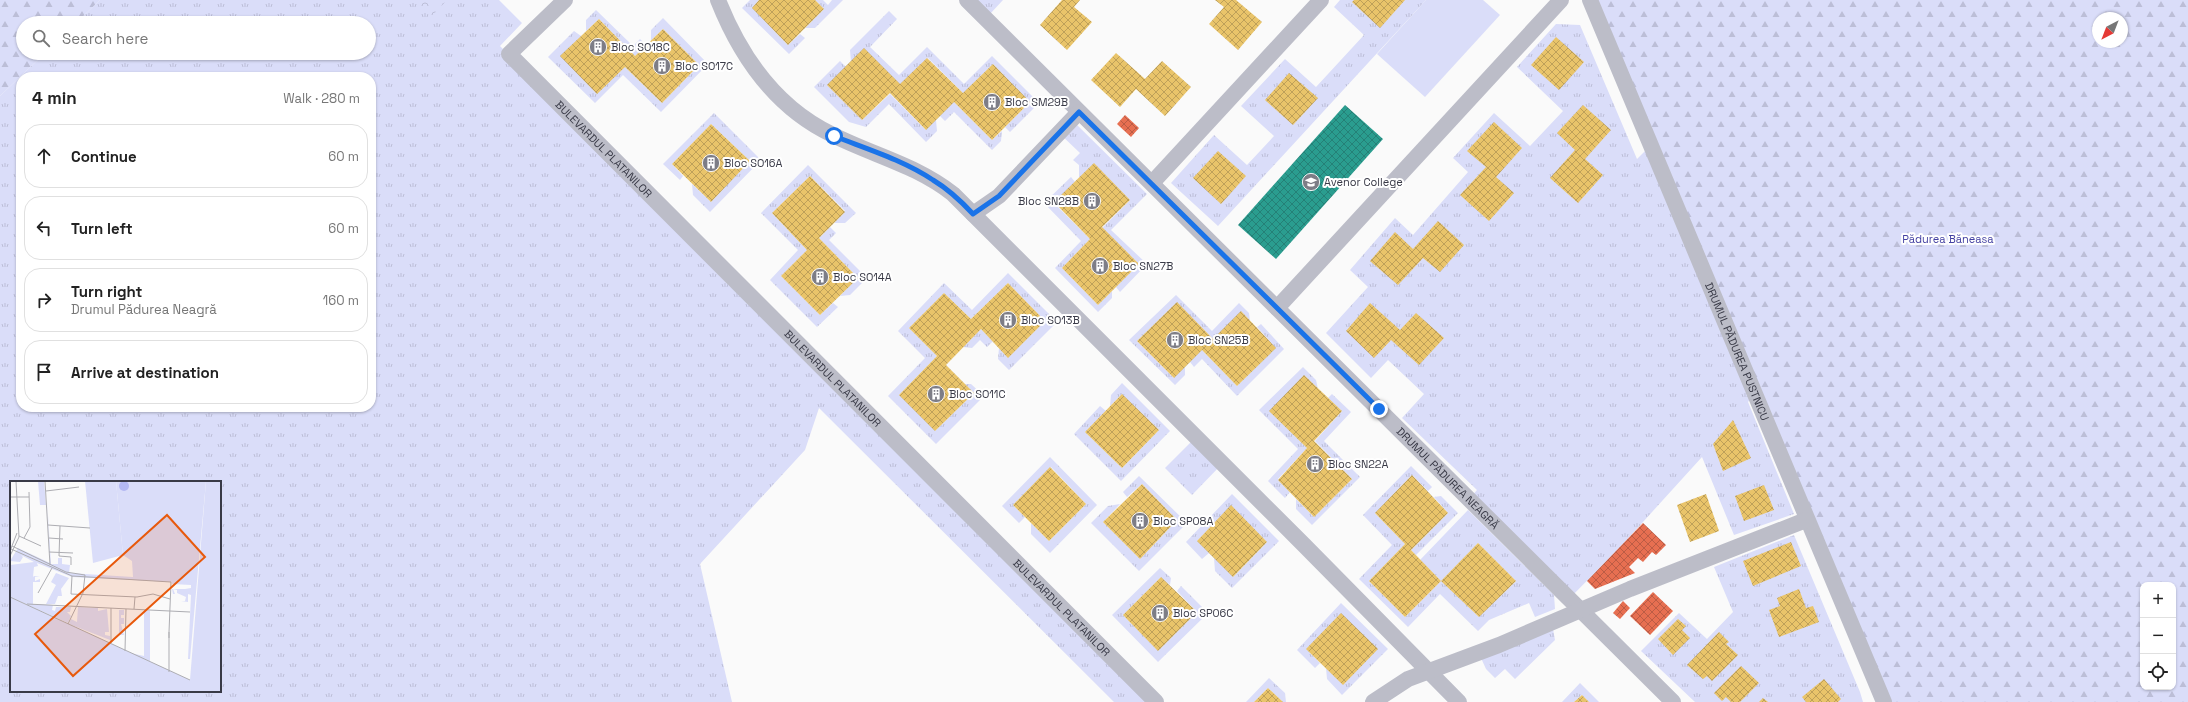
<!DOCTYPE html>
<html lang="en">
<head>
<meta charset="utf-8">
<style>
  body { margin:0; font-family:"Space Grotesk",sans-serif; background:#f6f6f6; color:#222 }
  .controls { position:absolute; right:12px; bottom:12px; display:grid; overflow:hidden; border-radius:8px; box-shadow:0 1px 3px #0004 }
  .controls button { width:36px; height:36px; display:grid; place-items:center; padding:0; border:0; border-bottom:1px solid #e0e0e0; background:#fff; color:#222; font:20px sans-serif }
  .compass { position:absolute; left:2092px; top:12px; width:36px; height:36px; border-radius:50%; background:#fff; box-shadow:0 1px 3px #0004; rotate:222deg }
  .stop { position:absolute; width:12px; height:12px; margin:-9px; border:3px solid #1a73e8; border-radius:50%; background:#fff }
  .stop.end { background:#1a73e8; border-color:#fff; box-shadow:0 1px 4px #0008 }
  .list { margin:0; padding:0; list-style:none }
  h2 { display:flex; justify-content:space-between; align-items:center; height:52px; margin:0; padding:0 16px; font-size:17px }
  h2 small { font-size:13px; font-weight:400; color:#767676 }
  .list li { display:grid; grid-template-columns:26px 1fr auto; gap:12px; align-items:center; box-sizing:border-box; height:64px; margin:0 8px 8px; padding:0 8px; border:1px solid #e0e0e0; border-radius:16px }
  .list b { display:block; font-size:15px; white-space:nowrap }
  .list p { margin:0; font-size:13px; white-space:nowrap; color:#767676 }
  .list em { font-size:13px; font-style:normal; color:#767676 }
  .icon { flex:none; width:22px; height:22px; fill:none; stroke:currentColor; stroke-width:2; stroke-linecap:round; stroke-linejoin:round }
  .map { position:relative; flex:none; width:2188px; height:702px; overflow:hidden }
  .search { position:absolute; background:#fff; box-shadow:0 1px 3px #0004; left:16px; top:16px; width:360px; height:44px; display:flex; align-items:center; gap:10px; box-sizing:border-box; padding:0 14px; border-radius:22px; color:#767676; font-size:15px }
  .panel { position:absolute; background:#fff; box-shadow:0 1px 3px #0004; left:16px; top:72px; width:360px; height:340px; border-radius:16px }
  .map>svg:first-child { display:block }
  .grass { fill:url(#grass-tufts); fill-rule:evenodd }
  .forest { fill:url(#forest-firs); fill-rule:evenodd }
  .park { fill:url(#park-crowns) }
  .garden { fill:#daddf9 }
  .homes { fill:url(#homes-cross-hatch) }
  .shops { fill:url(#shops-cross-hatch) }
  .schools { fill:url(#schools-cross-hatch) }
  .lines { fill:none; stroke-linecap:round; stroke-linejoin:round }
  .minor { stroke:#bcbdc8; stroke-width:16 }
  .route { stroke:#1a73e8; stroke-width:5 }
  .labels { text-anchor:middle; stroke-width:4; stroke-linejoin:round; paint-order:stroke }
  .poi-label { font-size:11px; fill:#393a47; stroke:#fff; text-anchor:start }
  .street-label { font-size:11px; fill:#393a47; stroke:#fff }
  .park-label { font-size:11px; fill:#4441a2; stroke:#fff }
  .inset-road { fill:none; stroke:#adadb2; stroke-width:1 }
  .view { fill:#e8590c; fill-opacity:0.15; stroke:#e8590c; stroke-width:2 }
  .inset-edge { fill:none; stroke:#393a47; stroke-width:2 }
</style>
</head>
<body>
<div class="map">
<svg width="2188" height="702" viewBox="0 0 2188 702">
  <defs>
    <pattern id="grass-tufts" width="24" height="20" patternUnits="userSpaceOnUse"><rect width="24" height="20" fill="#daddf9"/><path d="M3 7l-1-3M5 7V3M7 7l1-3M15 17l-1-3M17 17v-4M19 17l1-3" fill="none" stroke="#bcbed7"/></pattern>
    <pattern id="forest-firs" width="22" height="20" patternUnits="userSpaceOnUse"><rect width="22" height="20" fill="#daddf9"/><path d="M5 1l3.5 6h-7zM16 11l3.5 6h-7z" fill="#bcbed7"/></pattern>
    <pattern id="park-crowns" width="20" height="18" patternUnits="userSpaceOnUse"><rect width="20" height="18" fill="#daddf9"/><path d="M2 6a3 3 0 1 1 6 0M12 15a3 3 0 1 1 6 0" fill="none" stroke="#bcbed7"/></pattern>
    <pattern id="homes-cross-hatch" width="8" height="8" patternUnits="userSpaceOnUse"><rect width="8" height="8" fill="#e9c46a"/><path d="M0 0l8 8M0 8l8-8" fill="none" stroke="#bea059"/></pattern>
    <pattern id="shops-cross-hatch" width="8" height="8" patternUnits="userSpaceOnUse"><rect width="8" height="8" fill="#e76f51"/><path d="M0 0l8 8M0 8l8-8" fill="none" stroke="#bc5c45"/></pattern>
    <pattern id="schools-cross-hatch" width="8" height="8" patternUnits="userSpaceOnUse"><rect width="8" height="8" fill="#2a9d8f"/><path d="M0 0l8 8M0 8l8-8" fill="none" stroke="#258177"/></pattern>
  </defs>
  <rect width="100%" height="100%" fill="#fafafa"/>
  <!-- grass -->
  <g class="grass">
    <path d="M100,0h399l23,23 -22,23 656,656h-42l-295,-294 -14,42 -105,114 32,138h-732v-606l45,-43h324v-30h-293zM21,77h350v330h-350zM11,482h209v209h-209z"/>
    <polygon points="750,0 759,0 752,8 788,45 800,34 805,38 789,54 742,8"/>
    <polygon points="815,0 823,0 828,5 832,0 843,0 815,28 805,28 824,9"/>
    <polygon points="976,0 1003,0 990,14"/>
    <polygon points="1340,0 1426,0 1218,226 1171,183 1214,135 1247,165 1274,136 1241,106 1285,59 1316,87 1364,35 1334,7"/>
    <polygon points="596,10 633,46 640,39 646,45 635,56 599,19 586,31 586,20"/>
    <polygon points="889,11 897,19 870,47 899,75 927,47 964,84 992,56 1039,103 1010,132 1005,127 1030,102 993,64 963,93 928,58 900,84 864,48 851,62 850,50"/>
    <polygon points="663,18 708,64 661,112 623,75 595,103 548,57 574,31 625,67 662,103 699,65 663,29 651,41 651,30"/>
    <polygon points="1556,24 1580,25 1637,159 1650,146 1754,394 1748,402 1794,514 1734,535 1702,457 1623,544 1569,599 1469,499 1477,490 1402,418 1424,394 1388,360 1371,378 1326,333 1368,287 1350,270 1395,218 1413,235 1468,172 1453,158 1494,113 1530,146 1563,111 1517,67"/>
    <polygon points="840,61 846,67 862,120 890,94 926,130 936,120 937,131 926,142 889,104 866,127 849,122 814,87"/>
    <polygon points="954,102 992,140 1002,131 1001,141 992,150 954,112 945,121 940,116"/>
    <polygon points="714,113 761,160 710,212 693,195 692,184 711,202 750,161 711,124 672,164 683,176 680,180 663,164"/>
    <polygon points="1072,120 1147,194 1111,230 1147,264 1120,292 1116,287 1139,264 1102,228 1130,200 1079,177 1079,165 1073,160 1080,153 1059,133"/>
    <polygon points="808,165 856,213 845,223 834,223 845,211 810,176 772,213 807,250 781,276 820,315 833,303 838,307 817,327 770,280 798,250 761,213"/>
    <polygon points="1071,177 1075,182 1054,203 1090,239 1062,268 1098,305 1112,291 1112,298 1098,312 1055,268 1081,241 1044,203"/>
    <polygon points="830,227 836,233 829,240 867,278 850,295 840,296 858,278 819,238"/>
    <polygon points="1008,273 1057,322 1009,370 998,359 999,348 1008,357 1045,321 1008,283 971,319 944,293 909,328 937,356 899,395 935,431 974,393 965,384 971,384 984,396 936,444 888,396 925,358 898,331 944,283 972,310"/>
    <polygon points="1176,295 1212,331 1239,303 1249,313 1250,321 1241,312 1213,339 1177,303 1137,341 1174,378 1185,367 1185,375 1175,385 1129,340"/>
    <polygon points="1261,324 1284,349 1237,396 1202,359 1194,367 1190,362 1202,350 1237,386 1276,348 1257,327"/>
    <polygon points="981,329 993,341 987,347 980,340 972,348 963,347"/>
    <polygon points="1303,367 1316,380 1318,389 1270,411 1307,448 1278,479 1290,492 1285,498 1268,481 1298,449 1259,410"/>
    <polygon points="1122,383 1170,431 1121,481 1074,434 1100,406 1106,411 1085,432 1122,468 1159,430 1122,394 1110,406 1111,395"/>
    <polygon points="1332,394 1351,412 1324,441 1360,477 1312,525 1296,509 1296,499 1314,517 1352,479 1315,441 1342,411 1328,398"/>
    <polygon points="1196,437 1222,464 1192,495 1165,468"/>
    <polygon points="1050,457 1097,505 1050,553 1031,534 1031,523 1049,541 1086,504 1051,467 1013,505 1025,517 1019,523 1002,506"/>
    <path d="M1411,466l21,21 -4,4 -16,-16 -37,38 30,31 -36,37 36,36 36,-36 -21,-21 48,-50 86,85 1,14 -20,8 -6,-14 -40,17 -11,11 -38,-37 -32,33 -49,-48 33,-34 -29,-30zM1478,543l38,38 -37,36 -37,-36z"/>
    <polygon points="1139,476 1187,523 1139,571 1091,523 1108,506 1120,504 1103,522 1140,559 1177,520 1142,484 1127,497 1123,492"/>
    <polygon points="1232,494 1279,541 1232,588 1215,571 1214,558 1233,577 1267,542 1231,506 1197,541 1209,553 1202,559 1186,542"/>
    <polygon points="1441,496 1458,513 1416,555 1411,550 1448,513 1434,497"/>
    <polygon points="1794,535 1860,692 1863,702 1695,702 1641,651 1679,613 1707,639 1733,612 1714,567"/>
    <polygon points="1160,568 1171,578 1170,585 1161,577 1123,615 1158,650 1197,612 1177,591 1181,586 1208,613 1158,662 1112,615"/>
    <polygon points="1341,603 1388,649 1342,695 1327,679 1326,668 1306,649 1320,663 1315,668 1297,650"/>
    <polygon points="1553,629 1555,640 1515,679 1505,669 1495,678 1486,669 1481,658"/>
    <polygon points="1269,678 1285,693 1286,702 1283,702 1268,688 1254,702 1246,702"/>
    <polygon points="1580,683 1599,702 1589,702 1582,695 1574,702 1562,702"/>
  </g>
  <!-- forest -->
  <g class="forest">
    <polygon points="0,0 100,0 76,23 23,23 23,53 45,53 0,96"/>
    <path d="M1590,0h598v702h-304zM2098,18h24v24h-24zM2143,585h30v102h-30z"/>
  </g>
  <!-- park -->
  <polygon class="park" points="414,0 447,0 431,17"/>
  <!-- garden -->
  <polygon class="garden" points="1426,0 1483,0 1500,15 1425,97 1377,54"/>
  <!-- homes -->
  <g class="homes">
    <polygon points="759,0 815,0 824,9 788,45 752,8"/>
    <polygon points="1062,0 1080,0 1074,7 1092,22 1067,50 1040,25"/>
    <polygon points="1215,0 1236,0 1262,22 1238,50 1209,24 1224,7"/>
    <polygon points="1354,0 1405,0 1380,28 1352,2"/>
    <polygon points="599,19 635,56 663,29 699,65 662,103 625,67 597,94 560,56"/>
    <polygon points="1556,37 1584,62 1559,90 1531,65"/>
    <polygon points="864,48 900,84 927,58 963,93 993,64 1030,102 992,140 954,102 926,130 890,93 862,120 827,85"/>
    <polygon points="1116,53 1145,79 1162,61 1191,87 1165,116 1136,89 1120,107 1091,80"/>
    <polygon points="1289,73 1318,98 1293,125 1265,100"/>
    <polygon points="1583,105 1611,130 1585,159 1603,175 1578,203 1550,178 1575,150 1557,133"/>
    <polygon points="1494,122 1522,148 1496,177 1514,193 1489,221 1460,195 1486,167 1467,151"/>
    <polygon points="711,124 750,161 711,202 672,164"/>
    <polygon points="1218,151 1246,176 1221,204 1193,178"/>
    <polygon points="1094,163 1130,200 1102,227 1139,264 1098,305 1062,268 1090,239 1054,202"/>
    <polygon points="810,176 845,212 819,238 858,278 820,315 781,276 807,250 772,213"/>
    <polygon points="1438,221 1464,245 1440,272 1423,258 1398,285 1370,261 1395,232 1413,249"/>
    <polygon points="1008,283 1045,321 1008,358 981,329 946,365 974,393 935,431 899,395 937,356 909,328 944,293 971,319"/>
    <polygon points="1177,302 1213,339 1241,311 1276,348 1237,386 1202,350 1174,378 1137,341"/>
    <polygon points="1370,303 1400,330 1416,313 1444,338 1419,365 1391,340 1374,358 1346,331"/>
    <polygon points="1304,375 1342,411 1314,441 1352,479 1314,517 1278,480 1307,448 1269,411"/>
    <polygon points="1122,394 1159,430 1122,468 1085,432"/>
    <polygon points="1733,420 1751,458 1723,471 1713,444"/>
    <polygon points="1050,467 1086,504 1049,541 1013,505"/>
    <polygon points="1412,475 1448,513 1411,550 1441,581 1405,617 1369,581 1405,544 1375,513"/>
    <polygon points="1142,484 1177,520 1140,559 1103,522"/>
    <polygon points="1764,485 1774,510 1744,521 1735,496"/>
    <polygon points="1706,494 1719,531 1690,542 1677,505"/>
    <polygon points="1231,505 1267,542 1233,577 1197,541"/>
    <polygon points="1791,542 1801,566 1753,586 1743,561"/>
    <polygon points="1478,543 1516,581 1479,617 1441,581"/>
    <polygon points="1161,577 1197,612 1158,651 1123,615"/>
    <polygon points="1799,589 1806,608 1813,606 1819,622 1779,637 1769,610 1780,606 1777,598"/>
    <polygon points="1341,613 1378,649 1343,685 1306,649"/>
    <polygon points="1678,619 1686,626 1682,630 1690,638 1673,655 1658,639"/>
    <polygon points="1719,632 1729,642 1726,644 1738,655 1712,681 1707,676 1703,679 1687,665"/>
    <polygon points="1741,666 1759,683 1740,702 1731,702 1726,697 1722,701 1714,693"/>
    <polygon points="1824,679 1841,699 1838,702 1806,702 1802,697"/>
    <polygon points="1268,688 1283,702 1254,702"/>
    <polygon points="1582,695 1589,702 1574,702"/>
    <polygon points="1763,698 1768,702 1759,702"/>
  </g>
  <!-- shops -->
  <g class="shops">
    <polygon points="1125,115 1139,128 1131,137 1117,124"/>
    <polygon points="1643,523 1666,545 1656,555 1652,552 1643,562 1638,558 1629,567 1635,573 1595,589 1587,581"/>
    <polygon points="1653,592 1673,611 1650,635 1630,616"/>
    <polygon points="1623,601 1630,608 1620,619 1613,613"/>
  </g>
  <!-- schools -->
  <polygon class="schools" points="1345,105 1383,139 1276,259 1238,225"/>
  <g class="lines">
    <!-- minor -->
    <g class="minor">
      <path id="s1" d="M565,0l-56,54 647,648"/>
      <path d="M718,0c23,58 58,108 115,135 42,21 83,30 120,59l350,350 156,158"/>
      <path id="s2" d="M967,0l706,702"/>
      <path id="s3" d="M1590,0l294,702"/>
      <polyline points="1152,183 1321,0"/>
      <polyline points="973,214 999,196 1079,112"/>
      <polyline points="1277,308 1561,0"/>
      <polyline points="1373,702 1408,679 1499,645 1630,589 1806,520"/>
    </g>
  </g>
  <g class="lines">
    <!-- route -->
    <path class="route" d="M834,136c33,13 69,24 99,44 15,9 28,21 40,34l26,-18 80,-84 300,297"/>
  </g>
  <!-- icons -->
  <defs>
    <symbol id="building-disc" viewBox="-11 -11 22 22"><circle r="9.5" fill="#7d7d86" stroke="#fff"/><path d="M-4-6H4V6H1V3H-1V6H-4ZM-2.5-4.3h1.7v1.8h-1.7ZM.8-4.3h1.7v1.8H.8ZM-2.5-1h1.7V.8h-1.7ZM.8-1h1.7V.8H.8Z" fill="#fff"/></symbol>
    <symbol id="school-disc" viewBox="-11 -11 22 22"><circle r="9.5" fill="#7d7d86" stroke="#fff"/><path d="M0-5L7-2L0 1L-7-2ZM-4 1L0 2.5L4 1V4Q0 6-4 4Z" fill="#fff"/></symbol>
  </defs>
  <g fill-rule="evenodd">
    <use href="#building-disc" x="588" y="37" width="20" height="20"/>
    <use href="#building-disc" x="652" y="56" width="20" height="20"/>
    <use href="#building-disc" x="982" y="92" width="20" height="20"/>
    <use href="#building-disc" x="701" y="153" width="20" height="20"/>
    <use href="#school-disc" x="1301" y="172" width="20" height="20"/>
    <use href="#building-disc" x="1082" y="191" width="20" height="20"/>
    <use href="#building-disc" x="1090" y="256" width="20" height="20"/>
    <use href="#building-disc" x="810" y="267" width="20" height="20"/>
    <use href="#building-disc" x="998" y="310" width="20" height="20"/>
    <use href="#building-disc" x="1165" y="330" width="20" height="20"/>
    <use href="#building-disc" x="926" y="384" width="20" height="20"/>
    <use href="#building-disc" x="1305" y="454" width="20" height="20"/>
    <use href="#building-disc" x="1130" y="511" width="20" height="20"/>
    <use href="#building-disc" x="1150" y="603" width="20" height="20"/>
  </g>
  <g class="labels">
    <!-- poi labels -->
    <g class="poi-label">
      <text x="611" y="51">Bloc SO18C</text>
      <text x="675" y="70">Bloc SO17C</text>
      <text x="1005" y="106">Bloc SM29B</text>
      <text x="724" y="167">Bloc SO16A</text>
      <text x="1324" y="186">Avenor College</text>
      <text x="1079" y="205" text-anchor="end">Bloc SN28B</text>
      <text x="1113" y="270">Bloc SN27B</text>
      <text x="833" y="281">Bloc SO14A</text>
      <text x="1021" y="324">Bloc SO13B</text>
      <text x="1188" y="344">Bloc SN25B</text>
      <text x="949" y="398">Bloc SO11C</text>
      <text x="1328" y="468">Bloc SN22A</text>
      <text x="1153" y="525">Bloc SP08A</text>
      <text x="1173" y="617">Bloc SP06C</text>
    </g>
    <!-- street labels -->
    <g class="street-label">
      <text dy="4" stroke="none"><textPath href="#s1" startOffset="212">BULEVARDUL PLATANILOR</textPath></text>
      <text dy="4" stroke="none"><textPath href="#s3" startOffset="381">DRUMUL PĂDUREA PUSTNICU</textPath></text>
      <text dy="4" stroke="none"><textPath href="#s1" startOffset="536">BULEVARDUL PLATANILOR</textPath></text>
      <text dy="4" stroke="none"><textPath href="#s2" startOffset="678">DRUMUL PĂDUREA NEAGRĂ</textPath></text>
      <text dy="4" stroke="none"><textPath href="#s1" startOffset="860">BULEVARDUL PLATANILOR</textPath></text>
    </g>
    <!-- park labels -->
    <g class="park-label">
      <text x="1948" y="243">Pădurea Băneasa</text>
    </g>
  </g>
  <!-- overview -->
  <g transform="translate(10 481)">
    <rect width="211" height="211" fill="#fafafa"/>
    <path d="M106,0h90l-16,178h-2l3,-64 -3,-1v8l-7,-1h4l1,-4 -9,-4v-3l-4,-1 2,5h-2l-1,-5h13l6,-1v-3l-19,-1v-2l-100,-5 -35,-14 1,3 -4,1 -1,10 1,-1 6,1h-5v4l5,-2v3h-7v22l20,1 -1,5 3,1 1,-4h15l-1,5h-3l4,4 -3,7 -58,-26v-32l24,-3 -13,-7 2,2 -3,5 -10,-1 8,-13 32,15 -3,-64 4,65h7v-6h4v6l8,1 -1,8 64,4 -1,-16 -9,-6zM68,126l20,1v3l9,-2 2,23h-4v3l5,1v4l-41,-16 2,-5 6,3zM109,129h5v5h-3v3h3v6h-3l3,11h-5zM134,129l6,1v52l-24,-11 18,4z" fill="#daddf9"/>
    <path d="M75,0h31l7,74 -30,8zM196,0h15v211h-211v-95l180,83z" fill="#daddf9"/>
    <path d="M28,0h6l2,24h-6zM46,92l13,5 -8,11 1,7h-4l-3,8h-9l10,-19 -5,-3z" fill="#daddf9"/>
    <path d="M109 5a5 5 0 1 1 10 0a5 5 0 1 1-10 0Z" fill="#b3b8f2"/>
    <path class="inset-road" d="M35,0l5,84M36,10l33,-4M0,16h19M38,44l42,3M50,45l-1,30 12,1v8M9,55l22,10M14,57l6,-11 -1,-35M39,57l14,1M2,65l54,26 19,3 -2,18 -15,31M1,68l61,27 99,6 -2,50M0,70l7,-18M39,71l24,1M0,75l9,-19 -3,-56M62,95l-1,18 66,3 16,-3 17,5M28,112l14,-25M0,116l180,83M17,123l163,8M124,128l1,-12M101,162v-35M115,170l1,-42M159,191v-40v6"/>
    <path class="view" d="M157,34l38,42 -132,119 -38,-42z"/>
    <rect width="211" height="211" class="inset-edge"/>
  </g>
</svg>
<div class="controls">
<button>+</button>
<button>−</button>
<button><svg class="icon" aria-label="locate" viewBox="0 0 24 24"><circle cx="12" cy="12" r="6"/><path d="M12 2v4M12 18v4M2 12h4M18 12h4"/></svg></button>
</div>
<svg class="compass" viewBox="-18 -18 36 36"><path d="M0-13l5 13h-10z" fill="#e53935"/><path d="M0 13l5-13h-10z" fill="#767676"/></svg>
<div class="stop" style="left:834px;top:136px"></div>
<div class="stop end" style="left:1379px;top:409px"></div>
<div class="search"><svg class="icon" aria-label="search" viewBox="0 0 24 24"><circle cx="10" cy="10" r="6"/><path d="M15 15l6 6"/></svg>Search here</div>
<section class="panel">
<h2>4 min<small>Walk · 280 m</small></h2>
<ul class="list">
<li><svg class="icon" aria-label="ahead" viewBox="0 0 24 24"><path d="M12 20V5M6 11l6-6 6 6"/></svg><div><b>Continue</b></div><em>60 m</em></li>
<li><svg class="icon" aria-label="left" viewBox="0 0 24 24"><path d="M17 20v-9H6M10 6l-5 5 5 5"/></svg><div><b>Turn left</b></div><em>60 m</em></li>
<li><svg class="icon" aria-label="right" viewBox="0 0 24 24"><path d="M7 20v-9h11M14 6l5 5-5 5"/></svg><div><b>Turn right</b><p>Drumul Pădurea Neagră</p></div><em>160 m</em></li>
<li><svg class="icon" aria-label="arrive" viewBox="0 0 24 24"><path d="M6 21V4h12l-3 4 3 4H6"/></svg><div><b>Arrive at destination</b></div></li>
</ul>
</section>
</div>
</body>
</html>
